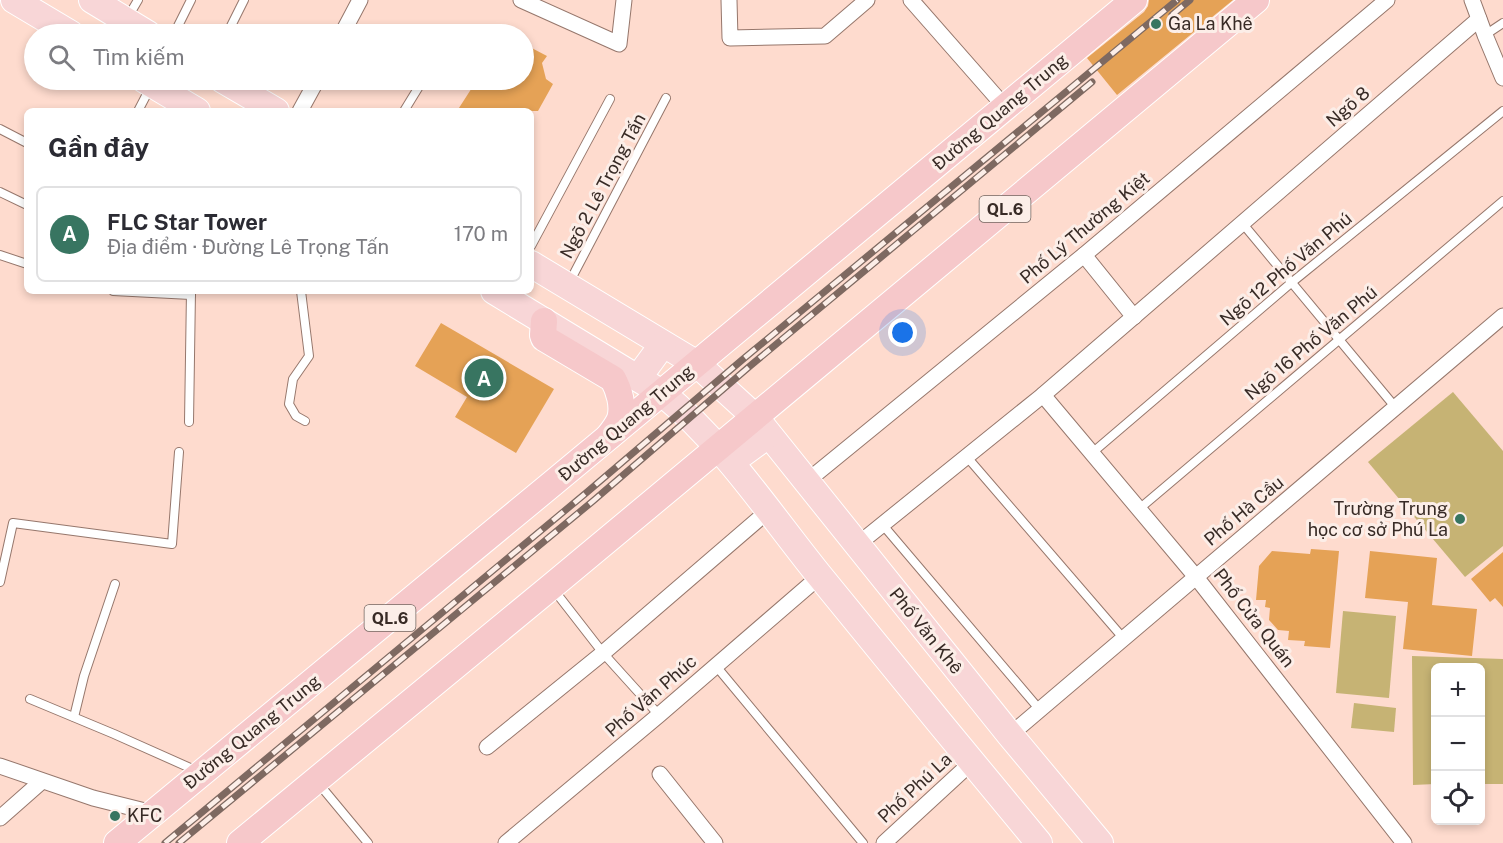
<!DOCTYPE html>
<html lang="vi">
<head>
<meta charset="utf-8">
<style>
  body { margin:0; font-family:"Public Sans",sans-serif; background:#f2f2f3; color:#2b2b33 }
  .controls { position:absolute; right:18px; bottom:18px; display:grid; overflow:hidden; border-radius:9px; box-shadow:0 3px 9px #0003 }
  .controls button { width:54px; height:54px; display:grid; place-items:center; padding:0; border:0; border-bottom:2px solid #e1e1e2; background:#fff; color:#2b2b33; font:30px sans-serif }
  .you { position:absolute; left:903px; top:333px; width:21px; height:21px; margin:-15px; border:4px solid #fff; border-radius:50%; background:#1a73e8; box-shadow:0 0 0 9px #1a73e833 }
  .badge { display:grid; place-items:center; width:39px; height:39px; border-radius:50%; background:#387561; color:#fff; font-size:20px; font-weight:700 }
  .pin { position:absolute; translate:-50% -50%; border:3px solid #fff; box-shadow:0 2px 6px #0006 }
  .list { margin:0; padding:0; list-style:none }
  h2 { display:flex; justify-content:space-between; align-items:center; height:78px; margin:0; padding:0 24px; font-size:26px }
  h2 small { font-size:20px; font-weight:400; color:#7c7c81 }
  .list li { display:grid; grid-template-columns:39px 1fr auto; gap:18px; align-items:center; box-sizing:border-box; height:96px; margin:0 12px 12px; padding:0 12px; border:2px solid #e1e1e2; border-radius:9px }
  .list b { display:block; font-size:22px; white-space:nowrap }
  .list p { margin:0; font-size:20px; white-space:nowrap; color:#7c7c81 }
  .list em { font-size:20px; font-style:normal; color:#7c7c81 }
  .icon { flex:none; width:33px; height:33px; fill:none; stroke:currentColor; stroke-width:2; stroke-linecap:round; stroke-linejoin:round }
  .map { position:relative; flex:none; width:1503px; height:843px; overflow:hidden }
  .search { position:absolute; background:#fff; box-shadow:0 3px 9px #0003; left:24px; top:24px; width:510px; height:66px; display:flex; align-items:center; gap:15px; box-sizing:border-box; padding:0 21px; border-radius:33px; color:#7c7c81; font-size:22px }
  .panel { position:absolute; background:#fff; box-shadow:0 3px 9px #0003; left:24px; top:108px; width:510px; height:186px; border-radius:9px }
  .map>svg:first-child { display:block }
  .green { fill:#c6b374 }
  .building { fill:#e5a256 }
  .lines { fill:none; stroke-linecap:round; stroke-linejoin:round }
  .service-casing { stroke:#96776c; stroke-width:10 }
  .minor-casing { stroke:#96776c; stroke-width:17 }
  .primary-casing { stroke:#fff; stroke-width:28 }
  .trunk-casing { stroke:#fff; stroke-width:28 }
  .service { stroke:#fff; stroke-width:8 }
  .minor { stroke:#fff; stroke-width:15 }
  .primary { stroke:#f8d6d7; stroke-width:26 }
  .trunk { stroke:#f6c8ca; stroke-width:26 }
  .rail-casing { stroke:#7e6961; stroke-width:7 }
  .rail { stroke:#fceee8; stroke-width:4.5; stroke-dasharray:14; stroke-linecap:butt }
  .poi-dot { fill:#387561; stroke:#fceee8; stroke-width:2 }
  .labels { text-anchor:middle; stroke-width:6; stroke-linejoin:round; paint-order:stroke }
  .shield { fill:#fceee8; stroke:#736660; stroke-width:1.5 }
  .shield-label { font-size:16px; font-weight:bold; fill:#382b26 }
  .poi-label { font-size:18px; fill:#382b26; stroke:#fceee8; text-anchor:start }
  .street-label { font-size:18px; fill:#382b26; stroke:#fceee8 }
</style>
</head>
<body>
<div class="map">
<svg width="1503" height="843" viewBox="0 0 1503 843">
  <rect width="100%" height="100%" fill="#fedbce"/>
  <!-- green -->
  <g class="green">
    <polygon points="1453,392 1503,451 1503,546 1465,577 1368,462"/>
    <polygon points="1343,611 1396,616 1389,698 1336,693"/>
    <polygon points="1412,656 1503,659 1503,784 1481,784 1480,668 1436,668 1435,784 1413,785"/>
    <polygon points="1354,703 1396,708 1394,732 1351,728"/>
  </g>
  <!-- building -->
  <g class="building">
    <polygon points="1149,0 1233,0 1117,95 1087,58 1144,12 1148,6"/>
    <polygon points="524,44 547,56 542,63 546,79 553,84 538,111 457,111 477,80 524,80"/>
    <polygon points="441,323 554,389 516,453 455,417 467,397 415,366"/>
    <polygon points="1311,549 1339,551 1330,648 1304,646 1305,641 1288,640 1289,631 1278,630 1269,620 1270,608 1265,607 1266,600 1256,600 1259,566 1272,551 1310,554"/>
    <polygon points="1370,551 1437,558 1432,605 1477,609 1472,656 1403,649 1408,602 1365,598"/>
    <polygon points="1503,552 1503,607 1495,598 1490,602 1471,579"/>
  </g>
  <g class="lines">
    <defs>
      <g id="service">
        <polyline points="128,17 138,0"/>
        <polyline points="174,34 191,0"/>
        <polyline points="227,34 244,0"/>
        <polyline points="1485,35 1503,23"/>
        <polyline points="138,111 150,88"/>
        <polyline points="404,111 423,80"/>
        <polyline points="0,129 27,143"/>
        <polyline points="0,192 27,205"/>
        <polyline points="1243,224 1396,408"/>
        <polyline points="531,246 610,99"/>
        <polyline points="0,255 27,264"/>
        <polyline points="569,283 666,98"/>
        <polyline points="113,291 191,295"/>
        <polyline points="301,291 309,356 293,379 289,404 296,416 305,421"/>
        <polyline points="189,422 191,291"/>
        <polyline points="1092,453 1291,283 1503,111"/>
        <polyline points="967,457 1124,639"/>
        <polyline points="1139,509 1503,201"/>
        <polyline points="882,524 1040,710"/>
        <polyline points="0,582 13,523 172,544 179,452"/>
        <polyline points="554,590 603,653 659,715"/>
        <polyline points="716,666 863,843"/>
        <polyline points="30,699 114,734 197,771"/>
        <polyline points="74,717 84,676 115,584"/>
        <polyline points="319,784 368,843"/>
      </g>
      <g id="minor">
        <polyline points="521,0 619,44 624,0"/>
        <polyline points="729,0 730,38 825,36 867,0"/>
        <polyline points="911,0 1005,107"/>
        <polyline points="1472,0 1485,35 1503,78"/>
        <polyline points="342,34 360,0"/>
        <polyline points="300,111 317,80"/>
        <polyline points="1084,255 1134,317"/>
        <polyline points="1043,395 1196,577 1404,843"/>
        <polyline points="806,482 1084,255 1387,0"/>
        <polyline points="857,545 1043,395 1479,19"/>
        <polyline points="1010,735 1503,316"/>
        <polyline points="487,747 603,653 768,511"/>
        <polyline points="0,766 93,798 153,813"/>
        <polyline points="660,774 715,843"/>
        <polyline points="0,818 42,781"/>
        <polyline points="506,843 659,715 820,576"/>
        <polyline points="884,843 972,762"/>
      </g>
      <g id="primary">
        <polyline points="14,0 71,34"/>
        <polyline points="92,0 148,34"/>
        <polyline points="145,80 197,111"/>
        <polyline points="223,80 276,111"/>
        <polyline points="531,264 697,364 755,417 1010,735 1100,843"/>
        <path d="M494,291l168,102c62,51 107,120 157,182 73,90 146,179 220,268"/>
        <polyline points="638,378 663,344"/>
        <polyline points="731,462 768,435"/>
      </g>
      <g id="trunk">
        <path d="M544,321l-1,14 1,3 69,41c6,11 11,27 7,40 -2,5 -7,12 -11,17"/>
        <polyline points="117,843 553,483 1134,0"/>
        <polyline points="240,843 552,586 1256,0"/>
      </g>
    </defs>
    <!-- service casing -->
    <use href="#service" class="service-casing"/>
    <!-- minor casing -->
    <use href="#minor" class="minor-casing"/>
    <!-- primary casing -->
    <use href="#primary" class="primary-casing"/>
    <!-- trunk casing -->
    <use href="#trunk" class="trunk-casing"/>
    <!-- service -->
    <use href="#service" class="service"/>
    <!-- minor -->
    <use href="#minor" class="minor"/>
    <!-- primary -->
    <use href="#primary" class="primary"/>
    <!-- trunk -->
    <use href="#trunk" class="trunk"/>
    <defs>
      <g id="rail">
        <polyline points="1172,15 1190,0"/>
        <polyline points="165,843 586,493 742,360 1177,0"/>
        <polyline points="179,843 593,501 750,366 1092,82"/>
      </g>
    </defs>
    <!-- rail casing -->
    <use href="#rail" class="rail-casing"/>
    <!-- rail -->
    <use href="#rail" class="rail"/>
  </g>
  <!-- markers -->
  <g class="poi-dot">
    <circle cx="1156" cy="24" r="6"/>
    <circle cx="1460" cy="519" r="6"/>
    <circle cx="115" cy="816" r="6"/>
  </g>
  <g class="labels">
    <!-- shield labels -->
    <g class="shield">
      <rect x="979.5" y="196" width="51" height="26" rx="4.5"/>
      <rect x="364.5" y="605" width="51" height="26" rx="4.5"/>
    </g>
    <g class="shield-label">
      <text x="1005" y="215">QL.6</text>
      <text x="390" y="624">QL.6</text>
    </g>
    <!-- poi labels -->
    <g class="poi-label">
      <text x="1168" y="30">Ga La Khê</text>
      <text x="1448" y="515" text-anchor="end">Trường Trung<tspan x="1448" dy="21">học cơ sở Phú La</tspan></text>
      <text x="127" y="822">KFC</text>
    </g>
    <!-- street labels -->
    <g class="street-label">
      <text transform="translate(1348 107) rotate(-41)" y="6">Ngõ 8</text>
      <text transform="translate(1000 112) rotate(-40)" y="6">Đường Quang Trung</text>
      <text transform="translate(603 186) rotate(-62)" y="6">Ngõ 2 Lê Trọng Tấn</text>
      <text transform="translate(1085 228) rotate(-40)" y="6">Phố Lý Thường Kiệt</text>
      <text transform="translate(1286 269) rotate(-40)" y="6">Ngõ 12 Phố Văn Phú</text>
      <text transform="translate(1311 343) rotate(-40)" y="6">Ngõ 16 Phố Văn Phú</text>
      <text transform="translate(626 423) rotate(-40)" y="6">Đường Quang Trung</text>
      <text transform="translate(1244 511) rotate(-40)" y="6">Phố Hà Cầu</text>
      <text transform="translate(1254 618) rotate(52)" y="6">Phố Cửa Quán</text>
      <text transform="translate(926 631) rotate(51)" y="6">Phố Văn Khê</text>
      <text transform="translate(651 696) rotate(-41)" y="6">Phố Văn Phúc</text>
      <text transform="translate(252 732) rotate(-39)" y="6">Đường Quang Trung</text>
      <text transform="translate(915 788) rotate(-43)" y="6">Phố Phú La</text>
    </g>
  </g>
</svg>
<div class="controls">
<button>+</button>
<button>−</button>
<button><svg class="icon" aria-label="locate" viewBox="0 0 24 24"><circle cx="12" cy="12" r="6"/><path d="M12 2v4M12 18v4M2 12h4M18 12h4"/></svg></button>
</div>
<div class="you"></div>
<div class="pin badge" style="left:484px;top:378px">A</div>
<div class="search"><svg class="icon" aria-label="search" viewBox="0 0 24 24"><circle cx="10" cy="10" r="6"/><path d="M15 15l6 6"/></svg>Tìm kiếm</div>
<section class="panel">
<h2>Gần đây<small></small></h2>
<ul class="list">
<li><span class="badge">A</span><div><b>FLC Star Tower</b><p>Địa điểm · Đường Lê Trọng Tấn</p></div><em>170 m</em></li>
</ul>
</section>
</div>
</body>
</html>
